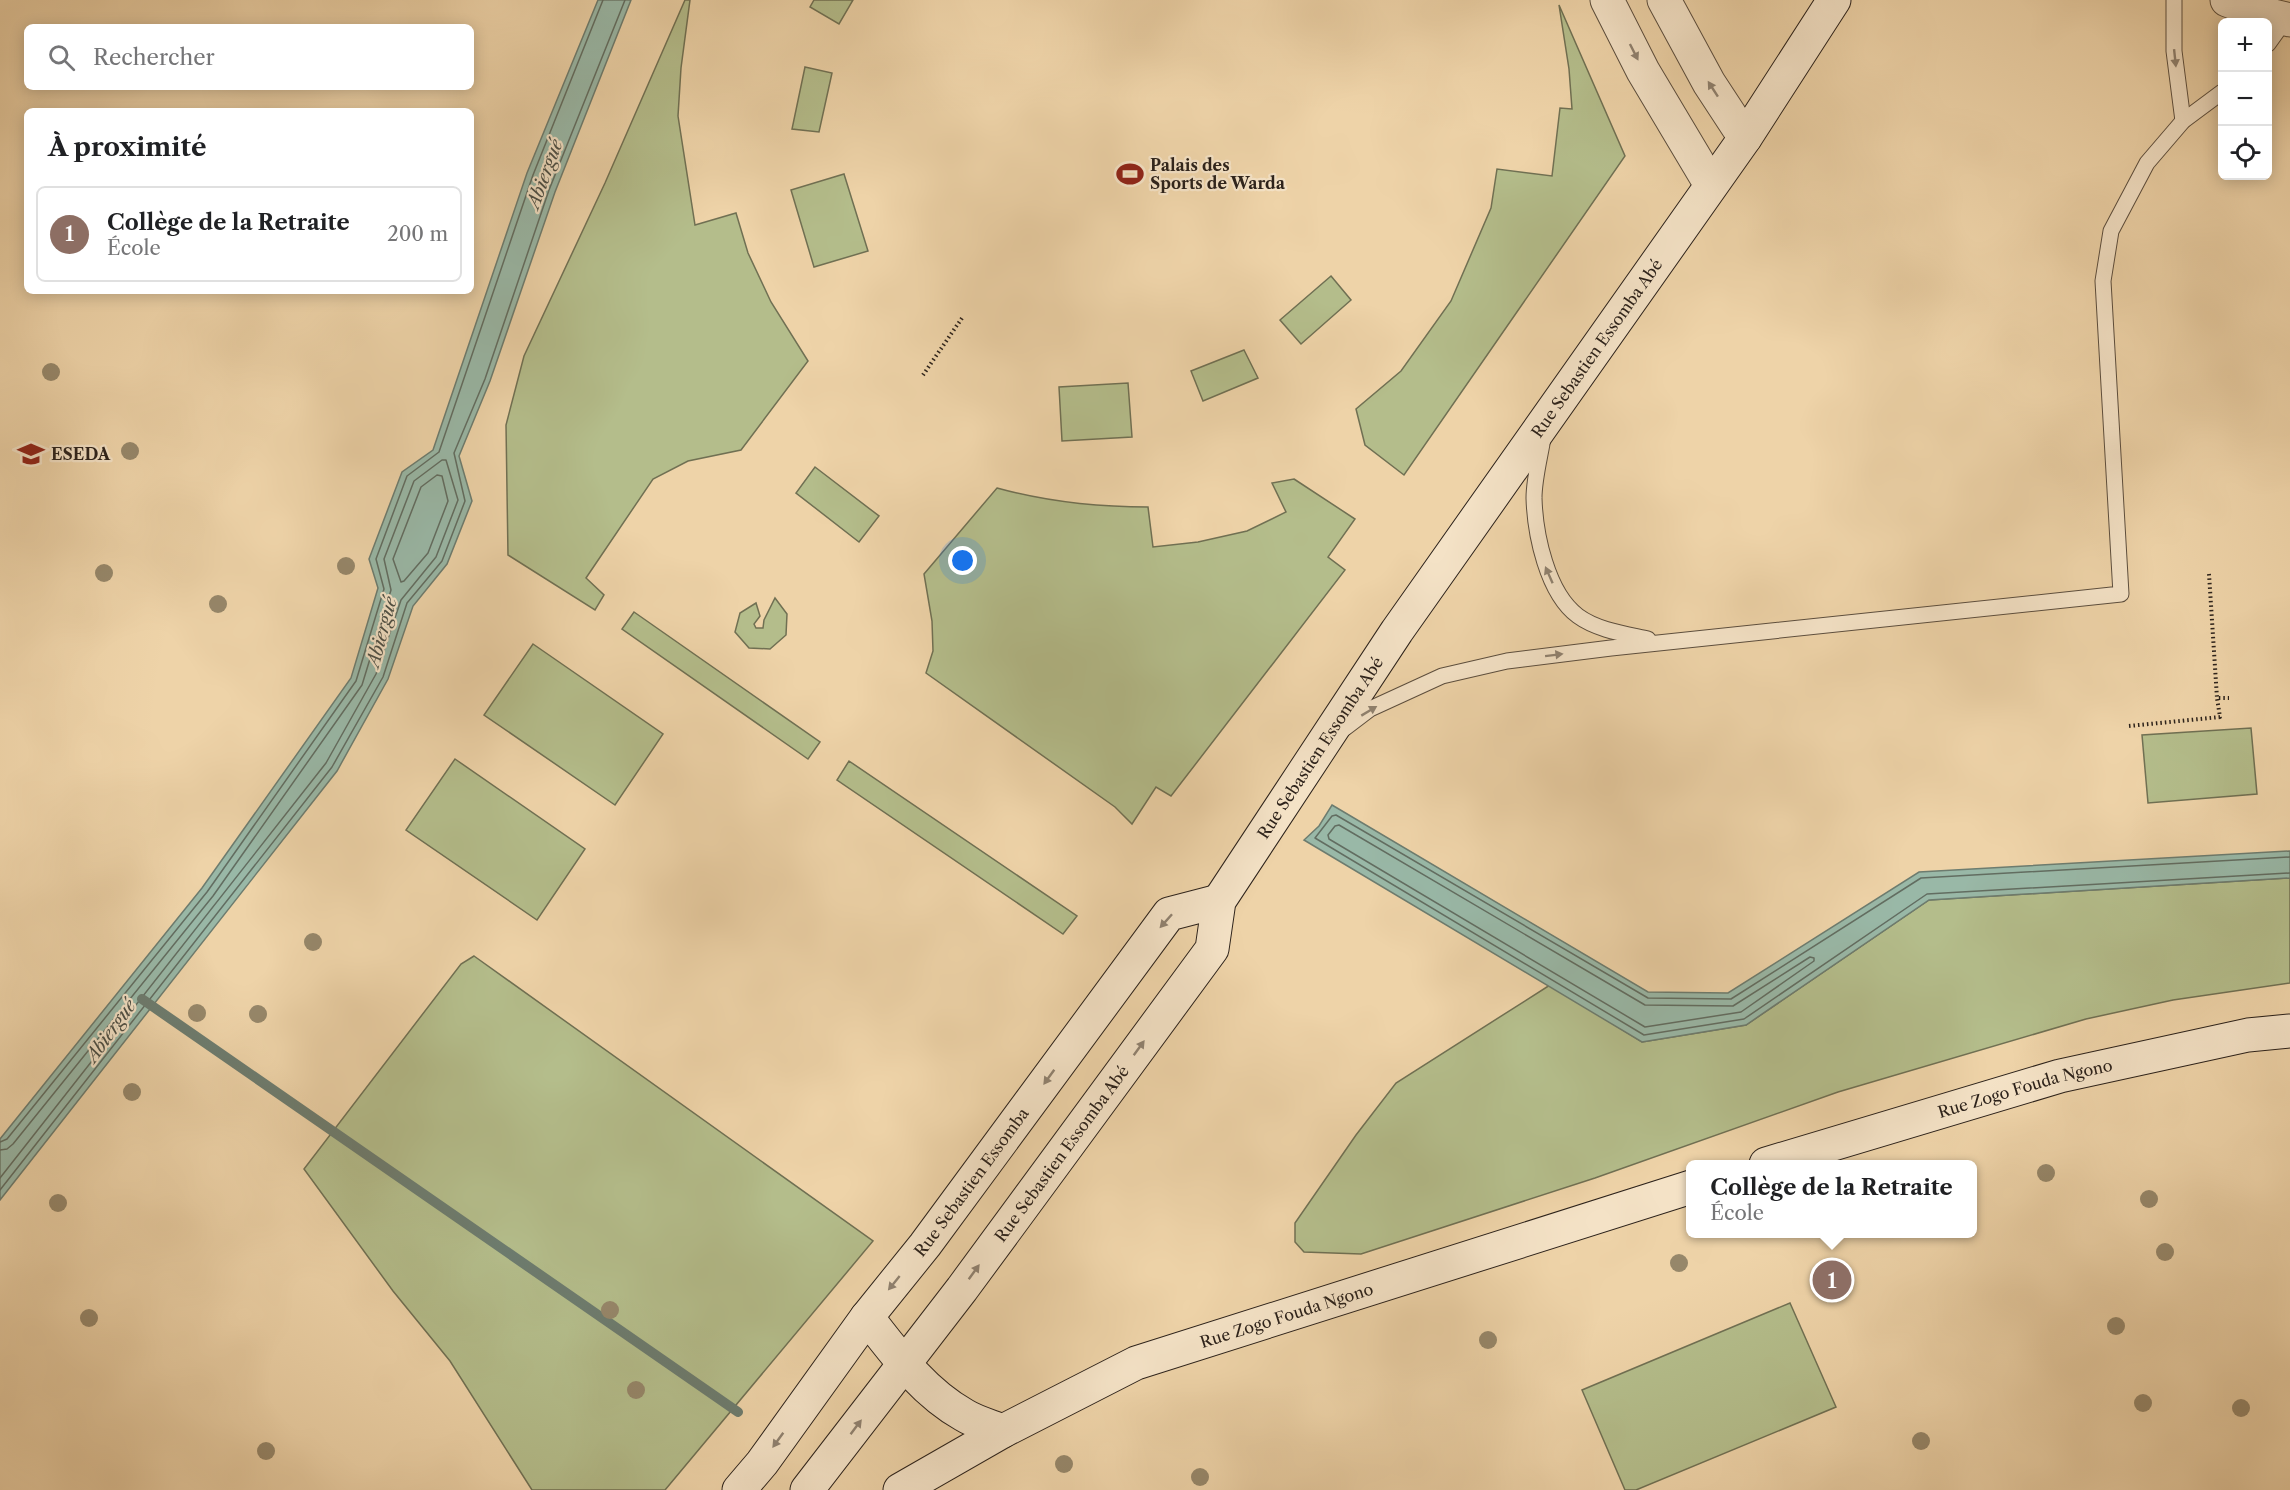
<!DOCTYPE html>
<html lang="fr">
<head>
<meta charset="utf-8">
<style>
  body { margin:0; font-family:"Libre Caslon Text",serif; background:#f2f2f2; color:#202124 }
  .controls { position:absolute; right:18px; top:18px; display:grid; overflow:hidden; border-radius:9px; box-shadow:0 3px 15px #0003 }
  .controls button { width:54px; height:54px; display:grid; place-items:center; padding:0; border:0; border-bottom:2px solid #e0e0e0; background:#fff; color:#202124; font:30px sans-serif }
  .you { position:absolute; left:963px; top:561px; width:21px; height:21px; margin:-15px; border:4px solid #fff; border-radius:50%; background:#1a73e8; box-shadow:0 0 0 9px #1a73e833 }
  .badge { display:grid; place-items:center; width:39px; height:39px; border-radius:50%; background:#b45309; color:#fff; font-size:20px; font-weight:700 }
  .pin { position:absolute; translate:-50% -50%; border:3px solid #fff; box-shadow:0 2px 6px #0006 }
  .popup { position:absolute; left:1686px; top:1160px; width:291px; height:78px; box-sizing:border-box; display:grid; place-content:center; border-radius:9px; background:#fff; filter:drop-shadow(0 2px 4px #0005); font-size:20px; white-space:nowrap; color:#757577 }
  .popup b { font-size:22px; color:#202124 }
  .popup::after { content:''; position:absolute; left:50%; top:100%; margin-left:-12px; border:12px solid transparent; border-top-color:#fff }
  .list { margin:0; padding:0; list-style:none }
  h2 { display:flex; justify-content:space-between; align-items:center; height:78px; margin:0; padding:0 24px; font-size:26px }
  h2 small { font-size:20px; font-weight:400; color:#757577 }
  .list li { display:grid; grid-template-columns:39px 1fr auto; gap:18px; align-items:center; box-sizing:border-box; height:96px; margin:0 12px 12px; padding:0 12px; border:2px solid #e0e0e0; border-radius:9px }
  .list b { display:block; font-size:22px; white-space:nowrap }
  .list p { margin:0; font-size:20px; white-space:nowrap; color:#757577 }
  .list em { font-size:20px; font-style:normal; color:#757577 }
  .icon { flex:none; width:33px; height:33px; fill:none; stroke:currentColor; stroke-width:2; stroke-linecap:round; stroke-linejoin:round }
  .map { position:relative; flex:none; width:2290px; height:1490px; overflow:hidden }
  .search { position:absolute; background:#fff; box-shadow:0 3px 15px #0003; left:24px; top:24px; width:450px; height:66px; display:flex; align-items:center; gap:15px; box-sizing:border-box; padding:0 21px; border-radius:9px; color:#757577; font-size:22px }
  .panel { position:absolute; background:#fff; box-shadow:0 3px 15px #0003; left:24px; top:108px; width:450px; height:186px; border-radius:9px }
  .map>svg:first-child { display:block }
  .green { fill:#b4bd8b; stroke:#707053; stroke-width:1.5 }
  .water { fill:#99b8a7; stroke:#6d7c6f; stroke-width:1.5 }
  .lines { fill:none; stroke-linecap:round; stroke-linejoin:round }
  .shore { stroke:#626d61; stroke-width:1.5 }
  .stream { stroke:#6d7c6f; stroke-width:10 }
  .service-casing { stroke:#5c4e3e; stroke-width:17 }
  .tertiary-casing { stroke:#5c4e3e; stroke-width:35 }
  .secondary-casing { stroke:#2c221b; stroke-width:35 }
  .path { stroke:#2c221b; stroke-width:4; stroke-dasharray:1.5 3; stroke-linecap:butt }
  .service { stroke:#f4e2c6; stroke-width:15 }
  .tertiary { stroke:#f4e2c6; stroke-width:33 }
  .secondary { stroke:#f4e2c6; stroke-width:33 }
  .tree { fill:#96876a }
  .oneway { fill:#908270 }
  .labels { text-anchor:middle; stroke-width:4.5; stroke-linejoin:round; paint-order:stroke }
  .poi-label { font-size:16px; font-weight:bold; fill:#2c221b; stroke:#f4e2c6; text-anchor:start }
  .street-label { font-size:16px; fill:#2c221b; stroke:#f4e2c6 }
  .water-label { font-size:18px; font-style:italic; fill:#4d4f45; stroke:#f4e2c6 }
</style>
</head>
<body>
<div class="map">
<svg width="2290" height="1490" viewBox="0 0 2290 1490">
  <rect width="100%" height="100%" fill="#eed3a8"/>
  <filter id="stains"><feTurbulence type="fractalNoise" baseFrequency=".00333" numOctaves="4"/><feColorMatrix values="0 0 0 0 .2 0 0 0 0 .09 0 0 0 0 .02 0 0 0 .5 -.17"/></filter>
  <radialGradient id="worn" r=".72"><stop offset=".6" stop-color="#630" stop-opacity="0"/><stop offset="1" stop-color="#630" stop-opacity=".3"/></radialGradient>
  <!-- green -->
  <g class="green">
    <polygon points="685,0 690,0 681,68 678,116 695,225 736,213 748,253 771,302 808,361 741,450 688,461 653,479 586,578 604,595 595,610 508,555 506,425 524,356 605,183"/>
    <polygon points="814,0 853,0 839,24 810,7"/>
    <polygon points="1559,5 1625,156 1404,475 1365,445 1356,409 1401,371 1451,301 1491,208 1497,169 1552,176 1560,108 1572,109 1569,69"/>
    <polygon points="805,67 832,73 819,132 792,129"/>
    <polygon points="844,174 868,251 814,267 791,190"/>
    <polygon points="1331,276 1351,300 1301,344 1280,320"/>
    <polygon points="1244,350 1258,378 1203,401 1191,371"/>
    <polygon points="1128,383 1132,437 1062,441 1059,387"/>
    <polygon points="815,467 879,516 859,542 796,493"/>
    <path d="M1294,479l61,40 -27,38 17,13 -174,226 -15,-9 -24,37 -17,-17 -189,-134 7,-22 -1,-30 -8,-47 73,-86c51,14 100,19 151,19l5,40 45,-5 49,-11 39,-19 -14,-29z"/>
    <polygon points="775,598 787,614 786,635 770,649 749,648 735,632 740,613 756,603 760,616 754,624 756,628 763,628 764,620"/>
    <polygon points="634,612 820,742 808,759 622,629"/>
    <polygon points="533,644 663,734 615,805 484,715"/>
    <polygon points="2251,728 2257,794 2148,803 2142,735"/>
    <polygon points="455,759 585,849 537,920 406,830"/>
    <polygon points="849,761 1077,916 1063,934 837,780"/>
    <polygon points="2290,878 2290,983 2173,1000 2086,1019 1838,1092 1595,1178 1361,1254 1304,1252 1295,1242 1295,1223 1356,1135 1396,1083 1550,985 1642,1042 1746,1025 1929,900"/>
    <polygon points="474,956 873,1241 665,1490 532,1490 450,1361 393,1291 304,1169 461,964"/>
    <polygon points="1790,1303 1836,1407 1636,1490 1625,1490 1582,1390"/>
  </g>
  <!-- water -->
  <g class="water">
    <polygon points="598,0 631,0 555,192 490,381 459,456 472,501 447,564 413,606 388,679 337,771 0,1200 0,1139 202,888 351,678 378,588 369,559 402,472 433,450 527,173"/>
    <polygon points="1332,805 1648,992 1728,993 1919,872 2290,851 2290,878 1929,900 1746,1025 1642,1042 1304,840 1319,826"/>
  </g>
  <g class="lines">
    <!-- shore -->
    <g class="shore">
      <polygon points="437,475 442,476 448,501 428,553 404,581 401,582 393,559 421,487"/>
      <polygon points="1339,825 1645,1005 1733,1006 1810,957 1814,958 1814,961 1741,1012 1645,1027 1329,839 1328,835 1335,826"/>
      <polyline points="2290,857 1921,878 1731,999 1648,998 1336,815 1332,816 1315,838 1644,1035 1744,1019 1927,894 2290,873"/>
      <polyline points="0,1142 7,1139 207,892 356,681 384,589 376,559 407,476 439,452 533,175 603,0"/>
      <polyline points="0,1150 7,1149 13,1144 213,896 362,685 391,590 384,559 414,481 442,460 446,460 458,500 436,557 401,600 376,674 326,763 0,1178"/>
      <polyline points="0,1190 332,767 383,677 407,603 442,561 465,501 454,453 485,379 549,190 625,0"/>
    </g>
    <!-- stream -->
    <polyline class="stream" points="142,999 738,1412"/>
    <defs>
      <g id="service">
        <polyline points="2174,0 2174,51 2183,121"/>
        <polyline points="2268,44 2286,19"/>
        <path d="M1543,438c-3,19 -9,41 -9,60 1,36 13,95 44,118 19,14 47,18 70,23"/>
        <polyline points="1345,728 1370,709 1442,676 1507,661 1611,648 2121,594 2103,281 2111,231 2147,163 2183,121 2222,92"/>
      </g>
      <g id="tertiary">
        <polyline points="1607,0 1643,71 1711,185"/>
        <polyline points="1664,0 1709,83 1745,138"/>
        <polyline points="2227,0 2261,13 2290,20"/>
      </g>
      <g id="secondary">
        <path id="s1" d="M1766,1164l294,-88 188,-41 42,-4"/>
        <path d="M867,1317c28,36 56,75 97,98 11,7 26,11 39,16"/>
        <path id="s2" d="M739,1490l23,-27 105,-146 58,-72 244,-331 50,-13"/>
        <path id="s3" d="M807,1490l155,-201 250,-340 7,-48 178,-270 348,-493 89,-138"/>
        <path id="s4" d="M900,1490l103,-59 133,-68 555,-176"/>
      </g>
    </defs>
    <!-- service casing -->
    <use href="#service" class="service-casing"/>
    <!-- tertiary casing -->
    <use href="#tertiary" class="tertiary-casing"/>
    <!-- secondary casing -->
    <use href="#secondary" class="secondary-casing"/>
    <!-- path -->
    <g class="path">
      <polyline points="923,375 962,318"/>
      <polyline points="2209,574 2217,698"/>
      <polyline points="2129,726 2220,717 2217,698 2229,698"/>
    </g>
    <!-- service -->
    <use href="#service" class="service"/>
    <!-- tertiary -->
    <use href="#tertiary" class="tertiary"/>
    <!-- secondary -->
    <use href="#secondary" class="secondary"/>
  </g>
  <!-- trees -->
  <g class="tree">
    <circle cx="51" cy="372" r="9"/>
    <circle cx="130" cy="451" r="9"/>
    <circle cx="346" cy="566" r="9"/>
    <circle cx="104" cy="573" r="9"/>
    <circle cx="218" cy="604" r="9"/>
    <circle cx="313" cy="942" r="9"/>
    <circle cx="197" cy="1013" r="9"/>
    <circle cx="258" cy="1014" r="9"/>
    <circle cx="132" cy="1092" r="9"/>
    <circle cx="2046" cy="1173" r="9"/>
    <circle cx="2149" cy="1199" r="9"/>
    <circle cx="58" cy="1203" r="9"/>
    <circle cx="2165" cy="1252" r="9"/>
    <circle cx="1679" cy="1263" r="9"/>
    <circle cx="610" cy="1310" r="9"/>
    <circle cx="89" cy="1318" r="9"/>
    <circle cx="2116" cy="1326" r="9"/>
    <circle cx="1488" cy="1340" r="9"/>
    <circle cx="636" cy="1390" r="9"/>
    <circle cx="2143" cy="1403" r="9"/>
    <circle cx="2241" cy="1408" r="9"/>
    <circle cx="1921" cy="1441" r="9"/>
    <circle cx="266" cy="1451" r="9"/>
    <circle cx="1064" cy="1464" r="9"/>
    <circle cx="1200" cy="1477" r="9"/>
  </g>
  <!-- one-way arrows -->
  <defs><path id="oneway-solid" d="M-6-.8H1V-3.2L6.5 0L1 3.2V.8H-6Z" transform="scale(1.5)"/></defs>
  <g class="oneway">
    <use href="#oneway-solid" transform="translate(1634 52) rotate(63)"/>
    <use href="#oneway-solid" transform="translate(2175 58) rotate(84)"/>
    <use href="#oneway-solid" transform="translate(1713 89) rotate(-123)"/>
    <use href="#oneway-solid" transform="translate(1549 575) rotate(-114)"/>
    <use href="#oneway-solid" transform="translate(1554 655) rotate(-7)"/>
    <use href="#oneway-solid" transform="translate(1369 711) rotate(-31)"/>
    <use href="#oneway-solid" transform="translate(1166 921) rotate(132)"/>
    <use href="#oneway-solid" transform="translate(1139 1048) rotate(-54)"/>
    <use href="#oneway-solid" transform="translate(1049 1077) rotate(126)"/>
    <use href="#oneway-solid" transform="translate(974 1272) rotate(-54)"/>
    <use href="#oneway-solid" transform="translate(894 1283) rotate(129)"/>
    <use href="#oneway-solid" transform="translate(856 1427) rotate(-53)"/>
    <use href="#oneway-solid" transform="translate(778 1440) rotate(126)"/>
  </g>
  <!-- icons -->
  <defs>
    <symbol id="stadium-bare" viewBox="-9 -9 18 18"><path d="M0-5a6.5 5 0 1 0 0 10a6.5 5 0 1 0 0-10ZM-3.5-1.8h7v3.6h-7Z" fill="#8f2418" stroke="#f4e2c6" stroke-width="2.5" paint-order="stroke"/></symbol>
    <symbol id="school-bare" viewBox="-9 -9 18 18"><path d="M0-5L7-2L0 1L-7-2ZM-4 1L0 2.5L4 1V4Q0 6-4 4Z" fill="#8f2418" stroke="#f4e2c6" stroke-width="2.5" paint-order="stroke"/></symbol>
  </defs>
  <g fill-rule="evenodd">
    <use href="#stadium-bare" x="1111" y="155" width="38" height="38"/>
    <use href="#school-bare" x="12" y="435" width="38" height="38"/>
  </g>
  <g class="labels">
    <!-- poi labels -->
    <g class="poi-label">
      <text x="1150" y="171">Palais des<tspan x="1150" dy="18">Sports de Warda</tspan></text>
      <text x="51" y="460">ESEDA</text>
    </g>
    <!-- street labels -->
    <g class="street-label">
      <text dy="6" stroke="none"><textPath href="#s3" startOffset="1394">Rue Sebastien Essomba Abé</textPath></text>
      <text dy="6" stroke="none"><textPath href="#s3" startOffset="908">Rue Sebastien Essomba Abé</textPath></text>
      <text dy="6" stroke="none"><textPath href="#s1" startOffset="270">Rue Zogo Fouda Ngono</textPath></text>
      <text dy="6" stroke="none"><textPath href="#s3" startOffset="422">Rue Sebastien Essomba Abé</textPath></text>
      <text dy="6" stroke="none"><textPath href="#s2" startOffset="386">Rue Sebastien Essomba</textPath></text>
      <text dy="6" stroke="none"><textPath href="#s4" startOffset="426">Rue Zogo Fouda Ngono</textPath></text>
    </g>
    <!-- water labels -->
    <g class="water-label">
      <text transform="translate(545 174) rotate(-70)" y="6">Abiergué</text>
      <text transform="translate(382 632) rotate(-75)" y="6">Abiergué</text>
      <text transform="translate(111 1031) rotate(-54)" y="6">Abiergué</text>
    </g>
  </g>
  <rect width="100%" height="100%" filter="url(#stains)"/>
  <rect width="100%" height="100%" fill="url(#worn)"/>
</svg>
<div class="controls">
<button>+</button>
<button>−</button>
<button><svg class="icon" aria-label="locate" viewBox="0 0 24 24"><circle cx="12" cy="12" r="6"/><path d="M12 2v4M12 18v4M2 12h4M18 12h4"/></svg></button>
</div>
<div class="you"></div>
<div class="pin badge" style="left:1832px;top:1280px;background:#8d6e63">1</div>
<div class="popup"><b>Collège de la Retraite</b>École</div>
<div class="search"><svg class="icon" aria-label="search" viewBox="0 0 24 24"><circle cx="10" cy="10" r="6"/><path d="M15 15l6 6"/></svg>Rechercher</div>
<section class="panel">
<h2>À proximité<small></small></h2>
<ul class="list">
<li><span class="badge" style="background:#8d6e63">1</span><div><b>Collège de la Retraite</b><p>École</p></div><em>200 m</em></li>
</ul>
</section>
</div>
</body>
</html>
